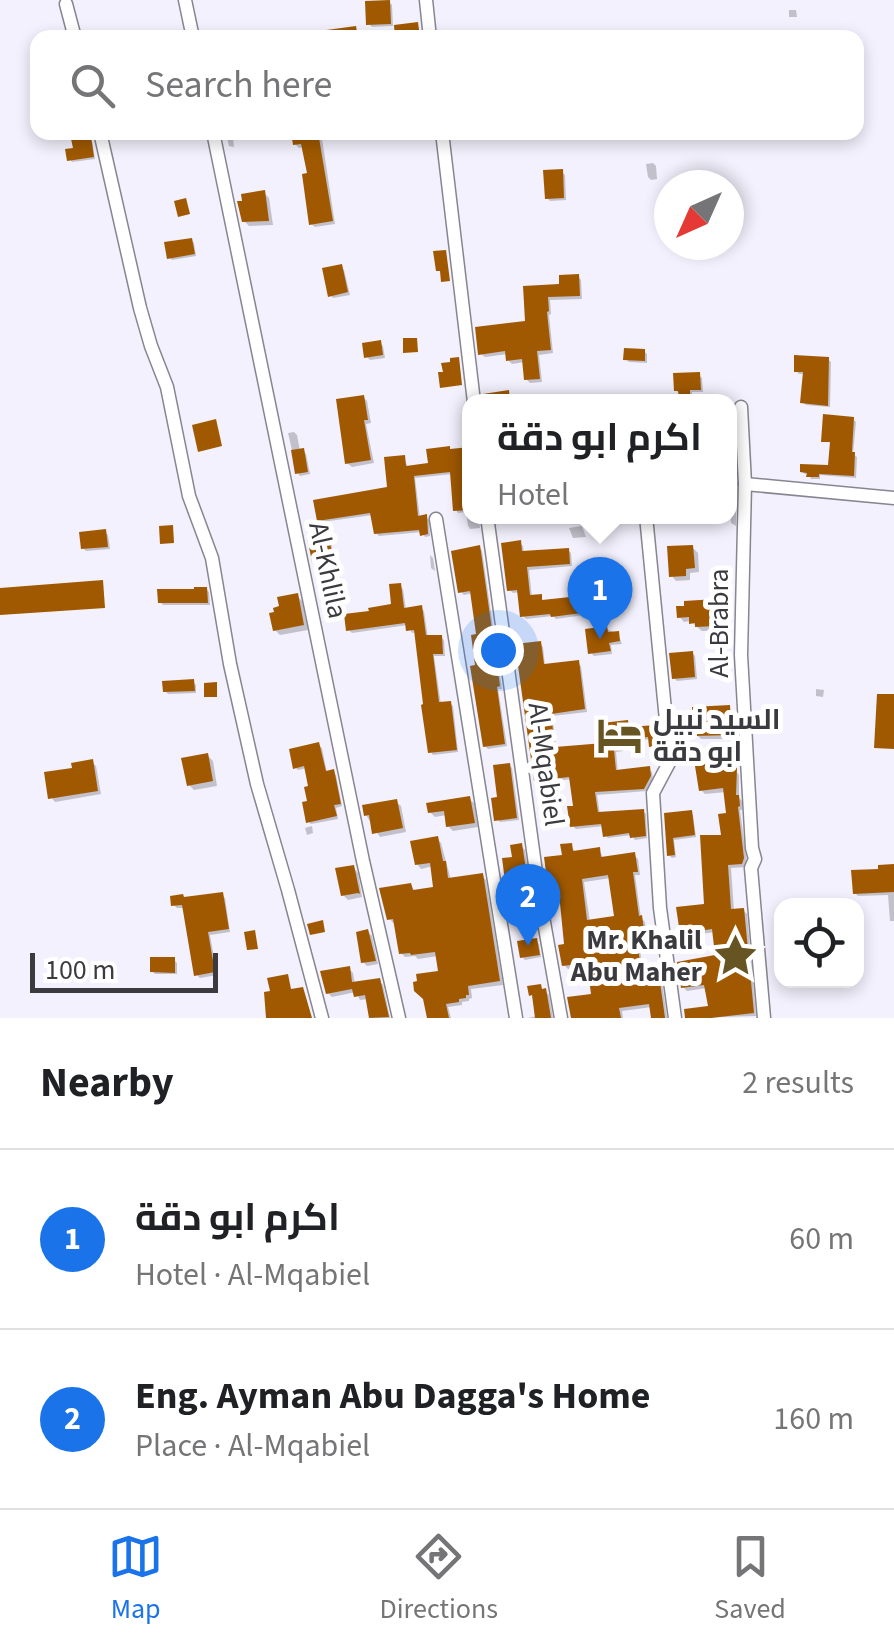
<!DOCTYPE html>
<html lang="en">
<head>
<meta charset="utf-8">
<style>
  body { margin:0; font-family:"Source Sans 3",Cairo,sans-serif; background:#f2f2f2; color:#202124 }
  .controls { position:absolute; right:30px; bottom:30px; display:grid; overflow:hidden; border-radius:20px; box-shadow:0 5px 15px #0003 }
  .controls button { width:90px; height:90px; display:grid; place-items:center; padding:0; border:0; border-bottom:2px solid #e0e0e0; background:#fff; color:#202124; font:50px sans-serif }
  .compass { position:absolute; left:654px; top:170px; width:90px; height:90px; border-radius:50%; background:#fff; box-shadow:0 5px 15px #0003; rotate:225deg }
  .scale { position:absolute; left:30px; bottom:25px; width:188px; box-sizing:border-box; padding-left:10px; border:5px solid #3b3a3f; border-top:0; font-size:28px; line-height:35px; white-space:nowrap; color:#3b3a3f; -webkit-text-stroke:8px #fff; paint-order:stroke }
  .you { position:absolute; left:498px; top:650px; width:35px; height:35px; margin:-25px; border:8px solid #fff; border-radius:50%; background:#1a73e8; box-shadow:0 0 0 15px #1a73e833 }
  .badge { display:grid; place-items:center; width:65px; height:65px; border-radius:50%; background:#1a73e8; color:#fff; font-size:32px; font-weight:700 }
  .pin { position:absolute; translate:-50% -82px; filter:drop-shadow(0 2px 5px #0008) }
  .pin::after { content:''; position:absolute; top:52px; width:35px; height:30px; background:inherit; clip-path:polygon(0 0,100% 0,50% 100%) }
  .popup { position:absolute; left:462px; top:394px; width:275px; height:130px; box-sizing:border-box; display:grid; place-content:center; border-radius:20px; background:#fff; filter:drop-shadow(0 2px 8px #0005); font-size:32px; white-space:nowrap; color:#757577 }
  .popup b { font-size:38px; color:#202124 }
  .popup::after { content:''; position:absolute; left:50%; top:100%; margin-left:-20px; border:20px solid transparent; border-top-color:#fff }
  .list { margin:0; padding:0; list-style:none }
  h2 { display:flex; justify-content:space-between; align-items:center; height:130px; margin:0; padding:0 40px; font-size:42px }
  h2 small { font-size:32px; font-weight:400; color:#757577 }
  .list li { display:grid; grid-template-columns:65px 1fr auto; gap:30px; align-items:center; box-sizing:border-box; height:180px; padding:0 40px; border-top:2px solid #e0e0e0 }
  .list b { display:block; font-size:38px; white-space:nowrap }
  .list p { margin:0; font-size:32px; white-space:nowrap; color:#757577 }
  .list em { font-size:32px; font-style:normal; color:#757577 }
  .icon { flex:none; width:55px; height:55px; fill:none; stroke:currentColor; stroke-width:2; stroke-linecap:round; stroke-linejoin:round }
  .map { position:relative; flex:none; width:894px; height:1018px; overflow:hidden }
  .search { position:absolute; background:#fff; box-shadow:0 5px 15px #0003; left:30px; right:30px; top:30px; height:110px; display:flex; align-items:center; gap:25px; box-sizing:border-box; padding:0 35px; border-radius:20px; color:#757577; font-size:38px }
  .sheet { height:490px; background:#fff }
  nav { display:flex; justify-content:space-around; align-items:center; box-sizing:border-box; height:140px; border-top:2px solid #e0e0e0; background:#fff; font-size:28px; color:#757577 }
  nav a { display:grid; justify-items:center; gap:5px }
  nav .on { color:#1a73e8 }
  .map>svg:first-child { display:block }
  .shadow { fill:#0003; fill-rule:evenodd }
  .building { fill:#a05900; fill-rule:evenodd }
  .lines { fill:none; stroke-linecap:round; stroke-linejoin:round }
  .minor-casing { stroke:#878590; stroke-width:15 }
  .minor { stroke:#fff; stroke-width:12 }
  .labels { text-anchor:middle; stroke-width:10; stroke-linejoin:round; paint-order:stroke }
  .street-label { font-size:28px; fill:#3b3a3f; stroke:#fff }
  .poi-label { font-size:28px; font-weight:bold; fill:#3b3a3f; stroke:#fff; text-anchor:start }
</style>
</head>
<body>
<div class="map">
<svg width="894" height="1018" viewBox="0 0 894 1018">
  <rect width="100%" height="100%" fill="#f3f1fd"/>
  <!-- shadow -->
  <g class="shadow">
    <polygon points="389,2 392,5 393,26 372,27 369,24"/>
    <polygon points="789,10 796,10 797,17 789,17"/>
    <polygon points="293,132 321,132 335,224 315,227 311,224 310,176 304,147 299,148 295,144"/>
    <polygon points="90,138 92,141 95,159 72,162 70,160"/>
    <polygon points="227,138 233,138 234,147 229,146"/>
    <polygon points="653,163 656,166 657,179 651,180 648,177 646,164"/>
    <polygon points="562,172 565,175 566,200 550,201 547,198"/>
    <polygon points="264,193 269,198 273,225 249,226 244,221"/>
    <polygon points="191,240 194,243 196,256 172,260 169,257"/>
    <polygon points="341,267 344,270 350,295 333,298 330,295"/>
    <polygon points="578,276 581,280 582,299 550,300 551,314 549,315 553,353 539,355 542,382 530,383 526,379 525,362 512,364 508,360 508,354 485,357 481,354 528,323 526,288 562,286"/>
    <polygon points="380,343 383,346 385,358 370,360 367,357"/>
    <polygon points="644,351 647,354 647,363 629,362 626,359"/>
    <polygon points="828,359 831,362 830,407 806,405 803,402 805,374 799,374 796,371"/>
    <polygon points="699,375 702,378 703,392 692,392 692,399 684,399 676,390"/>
    <polygon points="553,395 556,402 538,402 538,396"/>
    <polygon points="363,397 367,401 371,423 366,424 374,463 352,467 347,463"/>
    <polygon points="853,419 856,422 853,454 857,457 856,478 820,475 820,479 811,479 809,474 805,474 802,472 830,467 832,443 824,441"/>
    <polygon points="294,432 297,435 300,451 303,451 306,454 310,474 300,476 297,472 288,433"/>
    <polygon points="470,450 470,516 479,516 480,528 470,529 468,526 466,512 458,513 456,510 452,474 415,478 420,518 426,517 429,520 430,536 425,537 422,532 379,536 376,533 373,515 322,522 319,519 390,489 404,457 408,468 431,466 452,452"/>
    <polygon points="733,509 736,512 736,526 731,523 730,510"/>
    <polygon points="582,526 586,537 573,538 569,528"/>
    <polygon points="105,532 108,535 110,549 86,551 83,548"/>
    <polygon points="328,535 330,538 335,560 317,564 314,561"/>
    <polygon points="520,543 523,546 524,553 568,550 571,553 572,566 529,570 532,598 541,597 544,602 569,599 573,606 580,605 583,608 584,615 556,619 553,616 526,619 523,616 520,592 513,593 510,590"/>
    <polygon points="692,547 698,553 699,572 690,573 690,580 676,581 671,575"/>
    <polygon points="480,548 482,551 502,689 498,689 507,746 488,749 485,746 478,667 479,636 473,593 464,595 461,592"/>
    <polygon points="430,555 433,558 435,571 431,568"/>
    <polygon points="623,575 628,580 630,601 598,604 593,599"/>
    <polygon points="400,586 403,589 406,610 421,608 424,611 428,638 441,637 444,640 445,656 434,656 441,705 450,703 453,706 458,752 433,755 431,752 417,632 412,633 408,625 352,633 349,630 394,607"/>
    <polygon points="206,589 209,592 210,605 163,605 160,602"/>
    <polygon points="297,596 302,601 308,630 280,635 275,630"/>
    <polygon points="715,602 720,607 722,630 702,631 690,621 684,622 679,616"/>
    <polygon points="606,629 618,634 622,644 611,645 612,654 594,656 591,653"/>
    <polygon points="540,644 543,647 545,666 578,663 581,666 587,712 552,716 557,750 607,745 628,723 631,730 655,727 658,730 660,748 654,748 651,739 622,742 623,751 616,752 618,773 649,769 652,772 653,780 647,791 597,795 600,815 643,811 646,814 647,838 635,840 632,835 608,838 605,835 604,826 576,829 573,826 576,808 572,779 539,783 536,780"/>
    <polygon points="692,653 695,656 697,679 677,681 674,678"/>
    <polygon points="193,682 196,685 196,693 168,694 165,691"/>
    <polygon points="816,689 824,690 823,697 816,696"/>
    <polygon points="729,708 730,739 701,739 697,735"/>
    <polygon points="319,745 322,748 327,773 333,772 336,775 342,806 336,808 338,819 311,824 308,821 311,788 307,768 298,770 295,767"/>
    <polygon points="208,756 213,761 217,786 194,790 189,785"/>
    <polygon points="92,762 96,766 101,794 55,802 51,797 75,770"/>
    <polygon points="509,765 512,768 519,820 500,822 497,819"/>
    <polygon points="735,770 739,775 739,798 742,801 742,810 740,810 747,863 746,867 731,868 734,911 744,911 747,914 756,1016 687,1018 686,1011 710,1008 707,988 687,991 683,987 717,957 715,932 686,936 682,932 706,906 729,816 726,792 705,794 701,790"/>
    <polygon points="469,799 474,803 478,827 453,831 448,826 447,815 435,817 430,812"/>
    <polygon points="396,802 401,806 406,832 380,837 366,815"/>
    <polygon points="691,812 693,815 696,837 674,840 676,857 672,858 669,855 667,815"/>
    <polygon points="312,826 313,833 307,835 305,828"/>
    <polygon points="437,838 441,843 451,880 482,876 486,880 503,985 471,989 472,998 469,999 469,1001 462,1002 462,1005 448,1007 451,1018 429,1018 425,998 441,973 438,956 418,959 415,956 405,957 401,953 396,922 393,923 389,918 411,885 415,892 436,889 433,866 421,869 417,864"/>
    <polygon points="521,846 525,850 535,920 517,923 513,919 515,859"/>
    <path d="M571,846l5,7 23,-3 5,9 30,-4 4,4 2,16h-5l6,43 4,4 2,19 -8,1 5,38 14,-2 4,4 5,36h-14l-1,-11 -30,4 1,7h-50l-3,-19 24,-3 -4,-30 -22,3 -4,-4 3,-19 -5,-50 -6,1 -4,-4 13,-36zM611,878l6,41 -27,3 -6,-40z"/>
    <polygon points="894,866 894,921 890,921 888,895 858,896 855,893 881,871"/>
    <polygon points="353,867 358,873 362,897 348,900 343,895"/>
    <polygon points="222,895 225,898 230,932 210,935 217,975 200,978 197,975 185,908 177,908 174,905 185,900"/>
    <polygon points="368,932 372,936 378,964 367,966 363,962"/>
    <polygon points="536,941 539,944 541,957 525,960 522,957"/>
    <polygon points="174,960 177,963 177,974 155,974 152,971"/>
    <polygon points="349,969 353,973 355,984 379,981 383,985 390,1018 372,1018 368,999 360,1000 356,992 332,997 328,993"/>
    <polygon points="540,987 549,995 553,1018 528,1018 537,1016 535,998 531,994"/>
  </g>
  <!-- building -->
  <g class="building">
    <polygon points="390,0 391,24 366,25 365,1"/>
    <polygon points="418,22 420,38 395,38 394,25"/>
    <polygon points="356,26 358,38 319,38 319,31"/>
    <polygon points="291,132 318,132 333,221 309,225 302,174 307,173 301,144 293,145"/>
    <polygon points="91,136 94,157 67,161 65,149 73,148 71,139"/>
    <polygon points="563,169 564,198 545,199 543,170"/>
    <polygon points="265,190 269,221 242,222 237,201 242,201 241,194"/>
    <polygon points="186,198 190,214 178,217 174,201"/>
    <polygon points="192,238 195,254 167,259 164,242"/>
    <polygon points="446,250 450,281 441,282 440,271 436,271 433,251"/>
    <polygon points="342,264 348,292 328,297 322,268"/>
    <polygon points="579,274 580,296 548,297 549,311 547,312 551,350 537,351 540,379 524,380 522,359 506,361 505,351 478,355 475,327 525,321 523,286 559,284 559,275"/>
    <polygon points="403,338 417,338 418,352 403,353"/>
    <polygon points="381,340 383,355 364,358 362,343"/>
    <polygon points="624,348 645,349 645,361 623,360"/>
    <polygon points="794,355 829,357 828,406 800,403 803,372 794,372"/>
    <polygon points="459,357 462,385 440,388 438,372 443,372 441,363 450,362 450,358"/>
    <polygon points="700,372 701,390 690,390 690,397 679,397 678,391 674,391 673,373"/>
    <polygon points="509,390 510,402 484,402 483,394"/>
    <polygon points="364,395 368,420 364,420 371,460 345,464 336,399"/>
    <polygon points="823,414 854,417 852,452 855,452 854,476 819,474 819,477 806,477 807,473 800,472 800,464 828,465 830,442 821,442"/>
    <polygon points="216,419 222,446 198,452 192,425"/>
    <polygon points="450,446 450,449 470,447 470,510 453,511 450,472 414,476 418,516 427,514 428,534 420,536 419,530 374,534 370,513 317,521 313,500 387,487 384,457 405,455 406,466 428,463 426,449"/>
    <polygon points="304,448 308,472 295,474 291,450"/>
    <polygon points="173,525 174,543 160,544 159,526"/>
    <polygon points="106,529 108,547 81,549 79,532"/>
    <polygon points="328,533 333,558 312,562 307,537"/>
    <polygon points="521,540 522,551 569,548 570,564 527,567 530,595 542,594 542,600 570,597 571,604 581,603 582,613 551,617 550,614 520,617 517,590 507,591 501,543"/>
    <polygon points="480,545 500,686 497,687 505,744 483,747 470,666 475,665 471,635 476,634 470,591 458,593 451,551"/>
    <polygon points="693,545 695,568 686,569 686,576 669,577 667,546"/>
    <polygon points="624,573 626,597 591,600 589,575"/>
    <polygon points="103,580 105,608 0,615 0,588"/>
    <polygon points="401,583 404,608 422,605 426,635 442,635 443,654 433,654 439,702 451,701 457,750 428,753 421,705 423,704 414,630 406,631 405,623 346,631 344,614 369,611 368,608 391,604 389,584"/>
    <polygon points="194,587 207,587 208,603 158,603 157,589 194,589"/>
    <polygon points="298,593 304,625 273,631 269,613 274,612 273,608 279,606 277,597"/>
    <polygon points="716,599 718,626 695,627 695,623 689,624 689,617 677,618 676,606 684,606 684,601"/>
    <polygon points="607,626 608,632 619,631 620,641 609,643 611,651 588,654 585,629"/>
    <polygon points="541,641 544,664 579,660 585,709 551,714 555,747 604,743 602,723 628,720 629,727 656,725 658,746 649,747 648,737 621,740 622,749 614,750 616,770 650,766 651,776 644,789 595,792 598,812 644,809 646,836 630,838 629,833 603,837 601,824 570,827 567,806 573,806 569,777 534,781 515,644"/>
    <polygon points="693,651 695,677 672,679 669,653"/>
    <polygon points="194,679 195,691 163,692 162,681"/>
    <polygon points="217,682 217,697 204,697 204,683"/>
    <polygon points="877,694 894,694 894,749 874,748"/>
    <polygon points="730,705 732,735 694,736 692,707"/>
    <polygon points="319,742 326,771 334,769 341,804 334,805 337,816 306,823 302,802 307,801 304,787 308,786 304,766 293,769 289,749"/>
    <polygon points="208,753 213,781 187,786 181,758"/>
    <polygon points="93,759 98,791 48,799 44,772 72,768 71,763"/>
    <polygon points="715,762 723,762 737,768 736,795 739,795 740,806 738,807 744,858 742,864 728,865 731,909 744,908 754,1013 711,1018 685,1018 684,1009 708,1006 704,985 681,988 677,962 715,955 712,929 680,934 676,907 704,904 700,835 721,835 718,814 726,813 723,788 699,791 695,766"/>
    <polygon points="510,763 517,818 494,821 491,798 497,797 493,765"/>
    <polygon points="470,796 475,823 446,827 444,811 428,813 426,803"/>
    <polygon points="397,799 403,828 372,834 369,815 364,816 362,805"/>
    <polygon points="692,810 695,835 673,838 675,855 667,856 664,813"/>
    <polygon points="438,836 443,861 446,861 448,878 483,873 500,981 468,986 469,995 466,995 466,998 459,999 459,1002 446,1004 449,1018 427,1018 423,999 414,991 413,982 417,981 416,974 438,971 435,952 411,955 410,953 399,954 393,919 387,920 379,888 411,883 413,890 433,887 430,863 415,865 410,841"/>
    <polygon points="522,843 533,917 510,920 502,858 512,857 510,845"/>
    <path d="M572,843l1,8 27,-4 1,10 34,-5 3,20h-5l6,44 3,-1 3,23 -8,1 5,39 17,-3 6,43h-14l-2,-14 -30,4 2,10h-50l-4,-21 24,-3 -4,-31 -25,3 -4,-21 6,-1 -5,-51 -10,2 -5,-38 18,-2 -2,-11zM608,875l6,41 -27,4 -5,-41z"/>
    <polygon points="894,864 894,892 853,894 851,870 878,869 878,865"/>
    <polygon points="354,865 360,894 358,893 341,896 335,868"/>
    <polygon points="223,892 229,929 208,932 215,972 194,976 182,905 171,906 170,896 183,894 184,897"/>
    <polygon points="323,920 325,932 310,935 307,924"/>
    <polygon points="368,929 376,961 361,963 356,932"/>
    <polygon points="255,930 258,949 247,950 244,932"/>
    <polygon points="537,938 540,955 520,958 517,941"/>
    <polygon points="150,957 175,957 175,973 150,972"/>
    <polygon points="350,966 352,982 380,978 389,1017 369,1018 365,995 354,997 352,989 326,994 320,971"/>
    <polygon points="288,974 291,989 303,987 312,1018 266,1018 264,992 270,991 267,978"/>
    <polygon points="541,984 542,989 546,988 551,1018 535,1018 532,995 529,996 527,986"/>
  </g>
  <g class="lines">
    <defs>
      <g id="minor">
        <polyline points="185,0 193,38"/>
        <polyline points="426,0 430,38"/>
        <polyline points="66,4 75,38"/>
        <polyline points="100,132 140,308 151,346 167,387 189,496 212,558 230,664 257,784 288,890 322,1018"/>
        <polyline points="213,132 363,861 399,1018"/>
        <polyline points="442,132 474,402"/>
        <polyline points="741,407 745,484 741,655 752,848 755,859 751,868 764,1018"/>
        <polyline points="745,484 894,498"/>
        <polyline points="487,516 539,894 561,1018"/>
        <polyline points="646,516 670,761 653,793 660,908 675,1018"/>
        <polyline points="436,519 516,1018"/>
      </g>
    </defs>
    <!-- minor casing -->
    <use href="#minor" class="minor-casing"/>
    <!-- minor -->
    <use href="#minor" class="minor"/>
  </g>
  <!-- icons -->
  <defs>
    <symbol id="hotel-bare" viewBox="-9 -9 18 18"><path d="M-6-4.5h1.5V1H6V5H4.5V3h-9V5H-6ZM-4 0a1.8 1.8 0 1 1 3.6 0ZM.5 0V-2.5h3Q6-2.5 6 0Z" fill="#665422" stroke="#fff" stroke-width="2.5" paint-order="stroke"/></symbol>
    <symbol id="sight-bare" viewBox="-9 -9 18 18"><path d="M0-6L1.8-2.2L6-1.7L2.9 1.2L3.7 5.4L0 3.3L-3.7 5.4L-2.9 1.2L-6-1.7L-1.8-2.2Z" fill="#665422" stroke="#fff" stroke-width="2.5" paint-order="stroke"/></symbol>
  </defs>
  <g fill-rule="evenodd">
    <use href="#hotel-bare" x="588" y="704" width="63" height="63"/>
    <use href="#sight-bare" x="704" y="924" width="63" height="63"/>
  </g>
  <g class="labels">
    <!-- street labels -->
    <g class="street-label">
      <text transform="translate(329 570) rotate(78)" y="10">Al-Khlila</text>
      <text transform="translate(718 623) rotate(-90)" y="10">Al-Brabra</text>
      <text transform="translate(547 764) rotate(82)" y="10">Al-Mqabiel</text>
    </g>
    <!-- poi labels -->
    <g class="poi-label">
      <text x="653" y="729">السيد نبيل<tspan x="653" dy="32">ابو دقة</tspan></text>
      <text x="702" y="949" text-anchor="end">Mr. Khalil<tspan x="702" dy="32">Abu Maher</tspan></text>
    </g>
  </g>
</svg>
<div class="controls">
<button><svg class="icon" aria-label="locate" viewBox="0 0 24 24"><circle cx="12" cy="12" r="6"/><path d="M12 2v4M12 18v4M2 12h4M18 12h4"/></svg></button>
</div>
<svg class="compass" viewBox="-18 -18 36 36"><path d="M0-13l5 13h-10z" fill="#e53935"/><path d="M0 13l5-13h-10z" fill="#757577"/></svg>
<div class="scale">100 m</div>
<div class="you"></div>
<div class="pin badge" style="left:600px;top:639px">1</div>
<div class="popup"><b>اكرم ابو دقة</b>Hotel</div>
<div class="pin badge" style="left:528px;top:946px">2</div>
<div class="search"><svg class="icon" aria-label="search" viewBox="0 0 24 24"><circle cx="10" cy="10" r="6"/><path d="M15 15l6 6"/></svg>Search here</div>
</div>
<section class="sheet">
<h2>Nearby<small>2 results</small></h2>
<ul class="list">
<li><span class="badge">1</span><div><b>اكرم ابو دقة</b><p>Hotel · Al-Mqabiel</p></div><em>60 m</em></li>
<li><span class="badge">2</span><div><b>Eng. Ayman Abu Dagga's Home</b><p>Place · Al-Mqabiel</p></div><em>160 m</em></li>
</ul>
</section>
<nav>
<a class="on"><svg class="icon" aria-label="map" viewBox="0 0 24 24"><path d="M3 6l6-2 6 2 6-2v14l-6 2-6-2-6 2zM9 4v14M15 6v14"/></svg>Map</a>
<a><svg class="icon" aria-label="directions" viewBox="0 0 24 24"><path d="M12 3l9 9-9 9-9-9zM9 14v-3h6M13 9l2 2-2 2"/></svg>Directions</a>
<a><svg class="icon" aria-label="saved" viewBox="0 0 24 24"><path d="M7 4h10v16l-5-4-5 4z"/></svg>Saved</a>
</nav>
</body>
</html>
